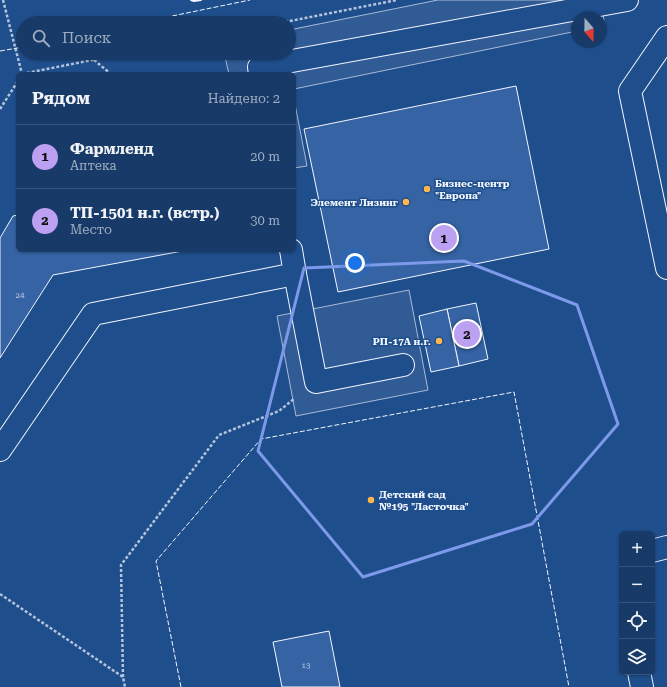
<!DOCTYPE html>
<html lang="ru">
<head>
<meta charset="utf-8">
<style>
  body { margin:0; font-family:"Roboto Serif",serif; background:#20416f; color:#f1f3f6 }
  .controls { position:absolute; right:12px; bottom:12px; display:grid; overflow:hidden; border-radius:6px; box-shadow:0 1px 3px #0004 }
  .controls button { width:36px; height:36px; display:grid; place-items:center; padding:0; border:0; border-bottom:1px solid #36547d; background:#173a69; color:#f1f3f6; font:20px sans-serif }
  .compass { position:absolute; left:571px; top:12px; width:36px; height:36px; border-radius:50%; background:#173a69; box-shadow:0 1px 3px #0004; rotate:160deg }
  .you { position:absolute; left:355px; top:263px; width:14px; height:14px; margin:-10px; border:3px solid #fff; border-radius:50%; background:#1a73e8; box-shadow:0 0 0 6px #1a73e833 }
  .badge { display:grid; place-items:center; width:26px; height:26px; border-radius:50%; background:#bca0f2; color:#111; font-size:13px; font-weight:700 }
  .pin { position:absolute; translate:-50% -50%; border:2px solid #fff; box-shadow:0 1px 4px #0006 }
  .list { margin:0; padding:0; list-style:none }
  h2 { display:flex; justify-content:space-between; align-items:center; height:52px; margin:0; padding:0 16px; font-size:17px }
  h2 small { font-size:13px; font-weight:400; color:#9eadc0 }
  .list li { display:grid; grid-template-columns:26px 1fr auto; gap:12px; align-items:center; box-sizing:border-box; height:64px; padding:0 16px; border-top:1px solid #36547d }
  .list b { display:block; font-size:15px; white-space:nowrap }
  .list p { margin:0; font-size:13px; white-space:nowrap; color:#9eadc0 }
  .list em { font-size:13px; font-style:normal; color:#9eadc0 }
  .icon { flex:none; width:22px; height:22px; fill:none; stroke:currentColor; stroke-width:2; stroke-linecap:round; stroke-linejoin:round }
  .map { position:relative; flex:none; width:667px; height:687px; overflow:hidden }
  .search { position:absolute; background:#173a69; box-shadow:0 1px 3px #0004; left:16px; top:16px; width:280px; height:44px; display:flex; align-items:center; gap:10px; box-sizing:border-box; padding:0 14px; border-radius:22px; color:#9eadc0; font-size:15px }
  .panel { position:absolute; background:#173a69; box-shadow:0 1px 3px #0004; left:16px; top:72px; width:280px; height:180px; border-radius:6px }
  .map>svg:first-child { display:block }
  .parking { fill:#305b95; stroke:#a8bbd7 }
  .building { fill:#3563a3; stroke:#f2f6ff }
  .lines { fill:none; stroke-linecap:round; stroke-linejoin:round }
  .minor-casing { stroke:#f2f6ff; stroke-width:24 }
  .path { stroke:#b3c4dc; stroke-width:2.5; stroke-dasharray:3 2; stroke-linecap:butt }
  .minor { stroke:#1f4e8c; stroke-width:22 }
  .fence { stroke:#f2f6ff; stroke-width:1; stroke-dasharray:5 2; stroke-linecap:butt }
  .wall { stroke:#f2f6ff; stroke-width:2 }
  .marked { fill:none; stroke:#7d9aea; stroke-width:3; stroke-linejoin:round }
  .poi-dot { fill:#ffb74d; stroke:#1f4e8c; stroke-width:1.5 }
  .labels { text-anchor:middle; stroke-width:3; stroke-linejoin:round; paint-order:stroke }
  .number-label { font-size:8px; fill:#c3d1e8 }
  .poi-label { font-size:10px; font-weight:bold; fill:#f2f6ff; stroke:#1f4e8c; text-anchor:start }
</style>
</head>
<body>
<div class="map">
<svg width="667" height="687" viewBox="0 0 667 687">
  <rect width="100%" height="100%" fill="#1f4e8c"/>
  <!-- parking -->
  <g class="parking">
    <polygon points="438,0 600,0 605,25 601,26 601,18 577,18 577,31 294,89 294,74 229,74 224,53 289,53 289,30"/>
    <polygon points="294,99 307,166 294,168"/>
    <polygon points="409,290 428,390 296,416 277,316"/>
  </g>
  <!-- building -->
  <g class="building">
    <polygon points="516,86 549,249 338,292 304,129"/>
    <polygon points="18,215 18,250 188,250 53,275 0,358 0,238 13,216"/>
    <polygon points="476,303 488,359 459,366 447,309"/>
    <polygon points="447,309 459,366 431,372 419,316"/>
    <polygon points="329,631 340,687 282,687 273,642"/>
  </g>
  <g class="lines">
    <defs>
      <g id="minor">
        <polyline points="667,37 630,91 667,268"/>
        <polyline points="260,74 259,67 627,0"/>
        <polyline points="295,274 316,382 403,365"/>
        <polyline points="0,450 93,314 295,274 291,250"/>
        <polyline points="652,551 667,547"/>
        <polyline points="639,672 642,687"/>
      </g>
    </defs>
    <!-- minor casing -->
    <use href="#minor" class="minor-casing"/>
    <!-- path -->
    <g class="path">
      <polyline points="3,0 22,74"/>
      <polyline points="280,23 397,0"/>
      <polyline points="94,60 111,74"/>
      <polyline points="22,74 127,53"/>
      <polyline points="0,109 18,81"/>
      <polyline points="0,594 123,677 125,687"/>
      <polyline points="123,677 121,565 219,435 279,411 295,398"/>
    </g>
    <!-- minor -->
    <use href="#minor" class="minor"/>
    <!-- fence -->
    <g class="fence">
      <polyline points="138,23 250,0"/>
      <polyline points="0,51 23,47"/>
      <polyline points="181,687 156,561 261,439 514,392 569,687"/>
    </g>
    <!-- wall -->
    <polyline class="wall" points="191,0 194,1 201,0"/>
  </g>
  <!-- marked area -->
  <path class="marked" d="M464,261l113,44 41,119 -86,100 -169,53 -105,-126 46,-183z"/>
  <!-- markers -->
  <g class="poi-dot">
    <circle cx="427" cy="189" r="4"/>
    <circle cx="406" cy="202" r="4"/>
    <circle cx="439" cy="341" r="4"/>
    <circle cx="371" cy="500" r="4"/>
  </g>
  <g class="labels">
    <!-- number labels -->
    <g class="number-label">
      <text x="20" y="298">24</text>
      <text x="306" y="668">13</text>
    </g>
    <!-- poi labels -->
    <g class="poi-label">
      <text x="435" y="187">Бизнес-центр<tspan x="435" dy="12">"Европа"</tspan></text>
      <text x="398" y="206" text-anchor="end">Элемент Лизинг</text>
      <text x="431" y="345" text-anchor="end">РП-17А н.г.</text>
      <text x="379" y="498">Детский сад<tspan x="379" dy="12">№195 "Ласточка"</tspan></text>
    </g>
  </g>
</svg>
<div class="controls">
<button>+</button>
<button>−</button>
<button><svg class="icon" aria-label="locate" viewBox="0 0 24 24"><circle cx="12" cy="12" r="6"/><path d="M12 2v4M12 18v4M2 12h4M18 12h4"/></svg></button>
<button><svg class="icon" aria-label="layers" viewBox="0 0 24 24"><path d="M12 4l9 5-9 5-9-5zM3 14l9 5 9-5"/></svg></button>
</div>
<svg class="compass" viewBox="-18 -18 36 36"><path d="M0-13l5 13h-10z" fill="#e53935"/><path d="M0 13l5-13h-10z" fill="#9eadc0"/></svg>
<div class="you"></div>
<div class="pin badge" style="left:444px;top:238px">1</div>
<div class="pin badge" style="left:467px;top:334px">2</div>
<div class="search"><svg class="icon" aria-label="search" viewBox="0 0 24 24"><circle cx="10" cy="10" r="6"/><path d="M15 15l6 6"/></svg>Поиск</div>
<section class="panel">
<h2>Рядом<small>Найдено: 2</small></h2>
<ul class="list">
<li><span class="badge">1</span><div><b>Фармленд</b><p>Аптека</p></div><em>20 m</em></li>
<li><span class="badge">2</span><div><b>ТП-1501 н.г. (встр.)</b><p>Место</p></div><em>30 m</em></li>
</ul>
</section>
</div>
</body>
</html>
